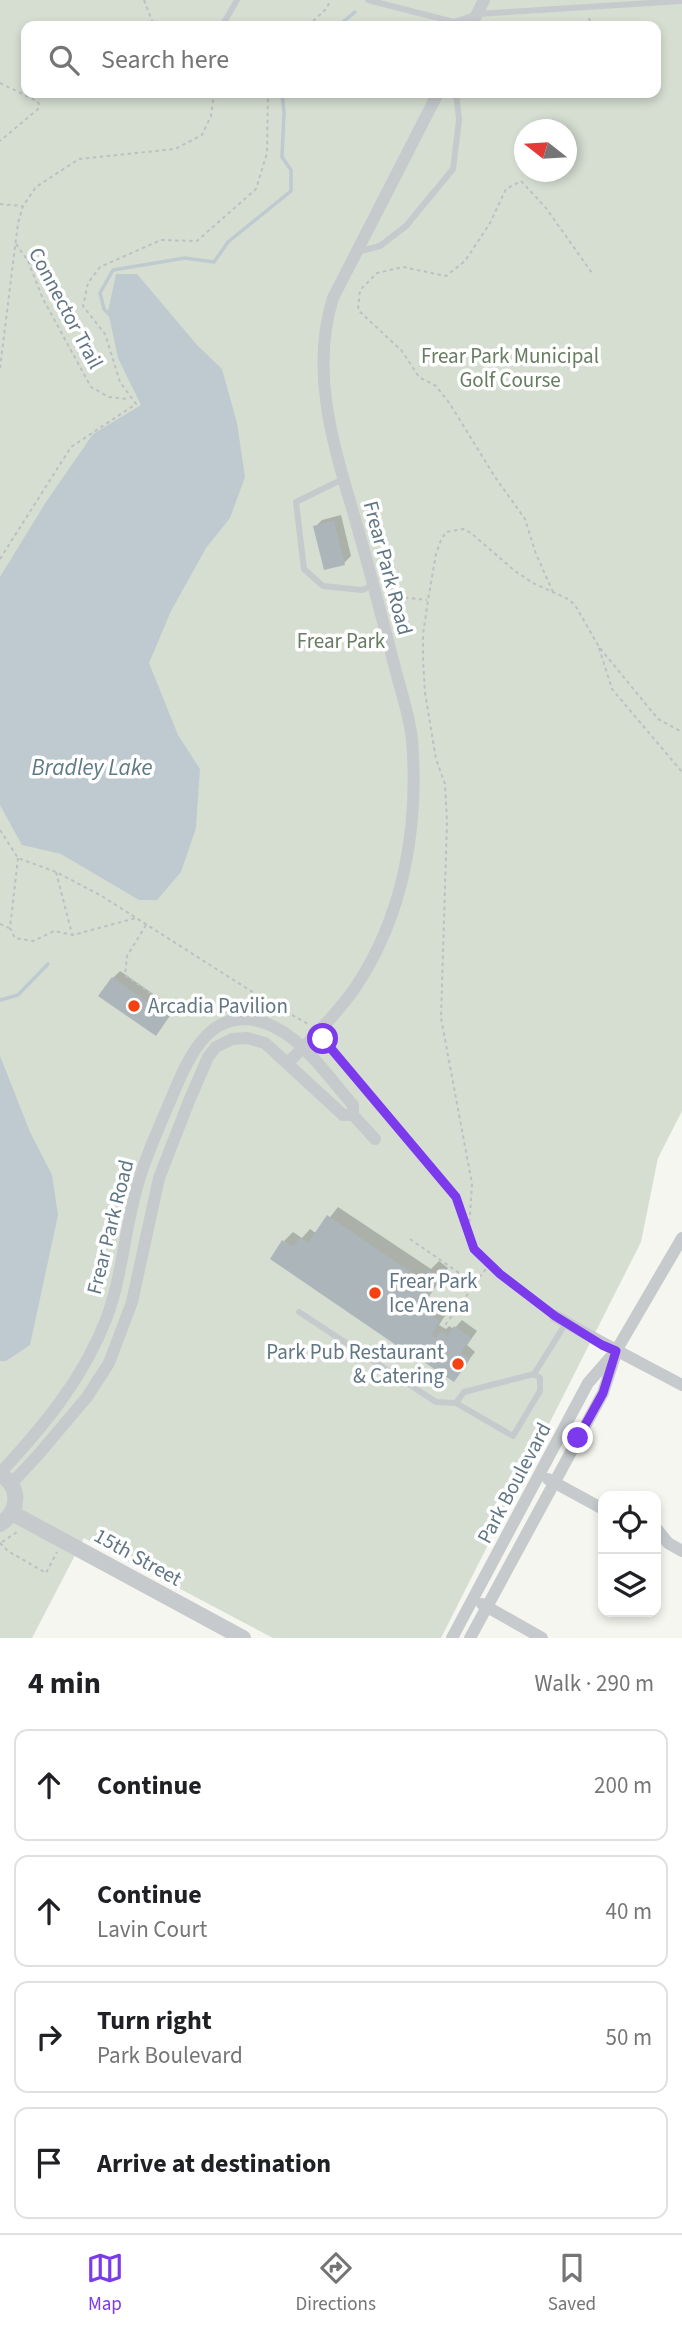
<!DOCTYPE html>
<html lang="en">
<head>
<meta charset="utf-8">
<style>
  body { margin:0; font-family:"Source Sans 3",sans-serif; background:#f6f6f6; color:#202124 }
  .controls { position:absolute; right:21px; bottom:21px; display:grid; overflow:hidden; border-radius:14px; box-shadow:0 4px 10px #0003 }
  .controls button { width:63px; height:63px; display:grid; place-items:center; padding:0; border:0; border-bottom:2px solid #e0e0e0; background:#fff; color:#202124; font:35px sans-serif }
  .compass { position:absolute; left:514px; top:119px; width:63px; height:63px; border-radius:50%; background:#fff; box-shadow:0 4px 10px #0003; rotate:287deg }
  .stop { position:absolute; width:21px; height:21px; margin:-16px; border:5px solid #7c3aed; border-radius:50%; background:#fff }
  .stop.end { background:#7c3aed; border-color:#fff; box-shadow:0 2px 7px #0008 }
  .list { margin:0; padding:0; list-style:none }
  h2 { display:flex; justify-content:space-between; align-items:center; height:91px; margin:0; padding:0 28px; font-size:30px }
  h2 small { font-size:23px; font-weight:400; color:#757577 }
  .list li { display:grid; grid-template-columns:46px 1fr auto; gap:21px; align-items:center; box-sizing:border-box; height:112px; margin:0 14px 14px; padding:0 14px; border:2px solid #e0e0e0; border-radius:14px }
  .list b { display:block; font-size:26px; white-space:nowrap }
  .list p { margin:0; font-size:23px; white-space:nowrap; color:#757577 }
  .list em { font-size:23px; font-style:normal; color:#757577 }
  .icon { flex:none; width:38px; height:38px; fill:none; stroke:currentColor; stroke-width:2; stroke-linecap:round; stroke-linejoin:round }
  .map { position:relative; flex:none; width:682px; height:1638px; overflow:hidden }
  .search { position:absolute; background:#fff; box-shadow:0 4px 10px #0003; left:21px; right:21px; top:21px; height:77px; display:flex; align-items:center; gap:18px; box-sizing:border-box; padding:0 24px; border-radius:14px; color:#757577; font-size:26px }
  .sheet { height:595px; background:#fff }
  nav { display:flex; justify-content:space-around; align-items:center; box-sizing:border-box; height:98px; border-top:2px solid #e0e0e0; background:#fff; font-size:19px; color:#757577 }
  nav a { display:grid; justify-items:center; gap:4px }
  nav .on { color:#7c3aed }
  .map>svg:first-child { display:block }
  .green { fill:#d6ded2; fill-rule:evenodd }
  .water { fill:#becacf }
  .shadow { fill:#0003 }
  .lines { fill:none; stroke-linecap:round; stroke-linejoin:round }
  .stream { stroke:#becacf; stroke-width:3.5 }
  .building { fill:#acb6ba }
  .path { stroke:#bdc0c2; stroke-width:2; stroke-dasharray:3.5 3.5; stroke-linecap:butt }
  .service { stroke:#c7cacd; stroke-width:6 }
  .minor { stroke:#c7cacd; stroke-width:12 }
  .tertiary { stroke:#c7cacd; stroke-width:16 }
  .route { stroke:#7c3aed; stroke-width:9 }
  .poi-dot { fill:#f54212; stroke:#fff; stroke-width:2.5 }
  .labels { text-anchor:middle; stroke-width:7; stroke-linejoin:round; paint-order:stroke }
  .street-label { font-size:21px; fill:#617685; stroke:#fff }
  .park-label { font-size:21px; fill:#677c61; stroke:#fff }
  .poi-label { font-size:21px; fill:#617685; stroke:#fff; text-anchor:start }
  .water-label { font-size:23px; font-style:italic; fill:#5d7983; stroke:#fff }
</style>
</head>
<body>
<div class="map">
<svg width="682" height="1638" viewBox="0 0 682 1638">
  <rect width="100%" height="100%" fill="#f6f6f1"/>
  <!-- green -->
  <path class="green" d="M0,0h682v1111l-24,47 -17,84 -200,396h-168l-189,-100 -52,100h-32zM26,26h630v67h-630zM524,130h42v42h-42z"/>
  <!-- water -->
  <g class="water">
    <polygon points="116,274 137,274 197,345 222,369 237,423 245,477 230,518 206,548 171,611 149,663 178,735 200,769 196,828 181,872 157,900 139,900 61,854 22,845 0,805 0,577 46,502 93,434 141,405 118,358 108,311"/>
    <polygon points="0,1056 30,1132 52,1175 58,1215 30,1345 6,1361 0,1361"/>
  </g>
  <!-- shadow -->
  <g class="shadow">
    <polygon points="341,515 351,556 344,563 315,527 322,520"/>
    <polygon points="120,971 175,1009 156,1033 113,978"/>
    <polygon points="338,1207 431,1269 439,1261 448,1268 428,1298 448,1311 439,1325 446,1329 449,1326 454,1329 462,1320 477,1331 467,1345 475,1352 453,1380 422,1348 415,1355 284,1241 293,1232 302,1238 310,1229 317,1234"/>
  </g>
  <g class="lines">
    <!-- stream -->
    <g class="stream">
      <polyline points="338,26 355,12"/>
      <polyline points="111,316 104,309 100,293 113,270 185,258 214,262 228,242 291,191 291,170 282,157 284,113 282,93"/>
      <polyline points="0,1000 18,995 48,964"/>
    </g>
  </g>
  <!-- building -->
  <g class="building">
    <polygon points="334,521 345,565 324,570 313,526"/>
    <polygon points="112,977 169,1017 156,1036 98,996"/>
    <polygon points="327,1215 421,1279 428,1270 440,1278 420,1308 440,1321 431,1335 436,1338 441,1331 447,1336 454,1326 471,1338 461,1353 470,1359 454,1382 421,1360 426,1353 420,1350 415,1358 270,1259 282,1240 293,1247 300,1237 308,1243"/>
  </g>
  <g class="lines">
    <!-- path -->
    <g class="path">
      <polyline points="144,0 154,26"/>
      <polyline points="589,18 591,26"/>
      <polyline points="308,26 327,8 330,0"/>
      <polyline points="0,83 37,101 39,104 38,109 0,141"/>
      <polyline points="0,204 22,206"/>
      <polyline points="16,244 28,261 43,299 91,387 109,397 128,399"/>
      <polyline points="0,368 18,223 23,206 36,187 79,159 175,149 202,135 211,116 214,93"/>
      <polyline points="0,559 71,447 136,404 120,382 105,334 83,306 88,283 100,267 161,240 197,241 256,189 267,153 268,93"/>
      <polyline points="553,592 536,554 525,519 495,477 450,404 436,386 419,377 402,351 358,310 360,290 377,273 403,267 446,276 465,261 490,223 506,189 521,181 546,208 592,273"/>
      <polyline points="391,596 427,600"/>
      <polyline points="599,648 612,689 682,772"/>
      <polyline points="0,830 18,858 56,872 100,895 262,998 308,1024"/>
      <polyline points="18,858 10,928 15,938 33,941 54,931 73,935 136,918"/>
      <polyline points="56,872 72,934"/>
      <polyline points="0,924 9,928"/>
      <polyline points="146,925 127,956 125,975 176,1011 262,998"/>
      <polyline points="326,1042 456,1197 474,1249 500,1274 546,1309"/>
      <polyline points="469,1229 472,1184 441,1018 447,822 445,784 436,759 425,693 423,659 423,635 428,600 436,554 441,540 446,532 463,529 471,533 515,571 533,583 568,599 575,605 599,647 658,719 682,732"/>
      <polyline points="410,1239 475,1284 443,1328"/>
      <polyline points="475,1283 489,1265"/>
      <polyline points="2,1542 17,1532"/>
      <polyline points="0,1543 8,1551 46,1573 57,1552"/>
    </g>
    <!-- service -->
    <g class="service">
      <polyline points="368,0 454,22 477,14 682,1"/>
      <polyline points="222,26 237,0"/>
      <polyline points="357,252 380,246 406,226 453,169 459,120 456,93"/>
      <polyline points="343,479 296,502 304,569 323,586 362,590 373,585"/>
      <polyline points="299,1312 436,1402 456,1403 464,1392 534,1374 566,1323"/>
      <polyline points="456,1403 513,1436 540,1391 540,1378 534,1374"/>
    </g>
    <!-- minor -->
    <g class="minor">
      <polyline points="471,26 484,0"/>
      <path d="M288,1063c23,-24 48,-48 67,-75 49,-73 64,-161 57,-248 -2,-23 -11,-48 -17,-72 -14,-54 -28,-109 -44,-163 -20,-68 -40,-137 -18,-207l105,-205"/>
      <path d="M555,1316c42,25 84,46 127,69"/>
      <path d="M0,1473c43,-46 84,-95 107,-156 14,-38 17,-79 27,-118 8,-35 23,-67 37,-100 17,-40 38,-95 94,-76 36,12 64,55 88,82v10l22,24"/>
      <polyline points="548,1479 603,1509"/>
      <polyline points="12,1483 38,1455 87,1397 109,1363 132,1302 159,1178 189,1101 208,1057 216,1047 232,1039 247,1038 265,1043 343,1115 353,1115"/>
      <polyline points="656,1528 668,1543 682,1551"/>
      <polyline points="482,1604 542,1638"/>
      <polyline points="452,1638 588,1383 616,1351 682,1238"/>
      <polyline points="470,1638 603,1393 615,1356"/>
    </g>
    <!-- tertiary -->
    <g class="tertiary">
      <path d="M0,1474c21,13 20,37 0,50"/>
      <polyline points="12,1513 243,1638"/>
    </g>
  </g>
  <g class="lines">
    <!-- route -->
    <polyline class="route" points="323,1039 456,1197 474,1249 500,1274 555,1316 602,1345 616,1351 603,1393 578,1438"/>
  </g>
  <!-- markers -->
  <g class="poi-dot">
    <circle cx="134" cy="1006" r="7"/>
    <circle cx="375" cy="1293" r="7"/>
    <circle cx="458" cy="1364" r="7"/>
  </g>
  <g class="labels">
    <!-- street labels -->
    <g class="street-label">
      <text transform="translate(66 308) rotate(62)" y="7">Connector Trail</text>
      <text transform="translate(388 568) rotate(75)" y="7">Frear Park Road</text>
      <text transform="translate(110 1227) rotate(-76)" y="7">Frear Park Road</text>
      <text transform="translate(514 1483) rotate(-62)" y="7">Park Boulevard</text>
      <text transform="translate(138 1557) rotate(29)" y="7">15th Street</text>
    </g>
    <!-- park labels -->
    <g class="park-label">
      <text x="510" y="363">Frear Park Municipal<tspan x="510" dy="24">Golf Course</tspan></text>
      <text x="341" y="648">Frear Park</text>
    </g>
    <!-- poi labels -->
    <g class="poi-label">
      <text x="148" y="1013">Arcadia Pavilion</text>
      <text x="389" y="1288">Frear Park<tspan x="389" dy="24">Ice Arena</tspan></text>
      <text x="444" y="1359" text-anchor="end">Park Pub Restaurant<tspan x="444" dy="24">&amp; Catering</tspan></text>
    </g>
    <!-- water labels -->
    <g class="water-label">
      <text x="92" y="775">Bradley Lake</text>
    </g>
  </g>
</svg>
<div class="controls">
<button><svg class="icon" aria-label="locate" viewBox="0 0 24 24"><circle cx="12" cy="12" r="6"/><path d="M12 2v4M12 18v4M2 12h4M18 12h4"/></svg></button>
<button><svg class="icon" aria-label="layers" viewBox="0 0 24 24"><path d="M12 4l9 5-9 5-9-5zM3 14l9 5 9-5"/></svg></button>
</div>
<svg class="compass" viewBox="-18 -18 36 36"><path d="M0-13l5 13h-10z" fill="#e53935"/><path d="M0 13l5-13h-10z" fill="#757577"/></svg>
<div class="stop" style="left:323px;top:1039px"></div>
<div class="stop end" style="left:578px;top:1438px"></div>
<div class="search"><svg class="icon" aria-label="search" viewBox="0 0 24 24"><circle cx="10" cy="10" r="6"/><path d="M15 15l6 6"/></svg>Search here</div>
</div>
<section class="sheet">
<h2>4 min<small>Walk · 290 m</small></h2>
<ul class="list">
<li><svg class="icon" aria-label="ahead" viewBox="0 0 24 24"><path d="M12 20V5M6 11l6-6 6 6"/></svg><div><b>Continue</b></div><em>200 m</em></li>
<li><svg class="icon" aria-label="ahead" viewBox="0 0 24 24"><path d="M12 20V5M6 11l6-6 6 6"/></svg><div><b>Continue</b><p>Lavin Court</p></div><em>40 m</em></li>
<li><svg class="icon" aria-label="right" viewBox="0 0 24 24"><path d="M7 20v-9h11M14 6l5 5-5 5"/></svg><div><b>Turn right</b><p>Park Boulevard</p></div><em>50 m</em></li>
<li><svg class="icon" aria-label="arrive" viewBox="0 0 24 24"><path d="M6 21V4h12l-3 4 3 4H6"/></svg><div><b>Arrive at destination</b></div></li>
</ul>
</section>
<nav>
<a class="on"><svg class="icon" aria-label="map" viewBox="0 0 24 24"><path d="M3 6l6-2 6 2 6-2v14l-6 2-6-2-6 2zM9 4v14M15 6v14"/></svg>Map</a>
<a><svg class="icon" aria-label="directions" viewBox="0 0 24 24"><path d="M12 3l9 9-9 9-9-9zM9 14v-3h6M13 9l2 2-2 2"/></svg>Directions</a>
<a><svg class="icon" aria-label="saved" viewBox="0 0 24 24"><path d="M7 4h10v16l-5-4-5 4z"/></svg>Saved</a>
</nav>
</body>
</html>
